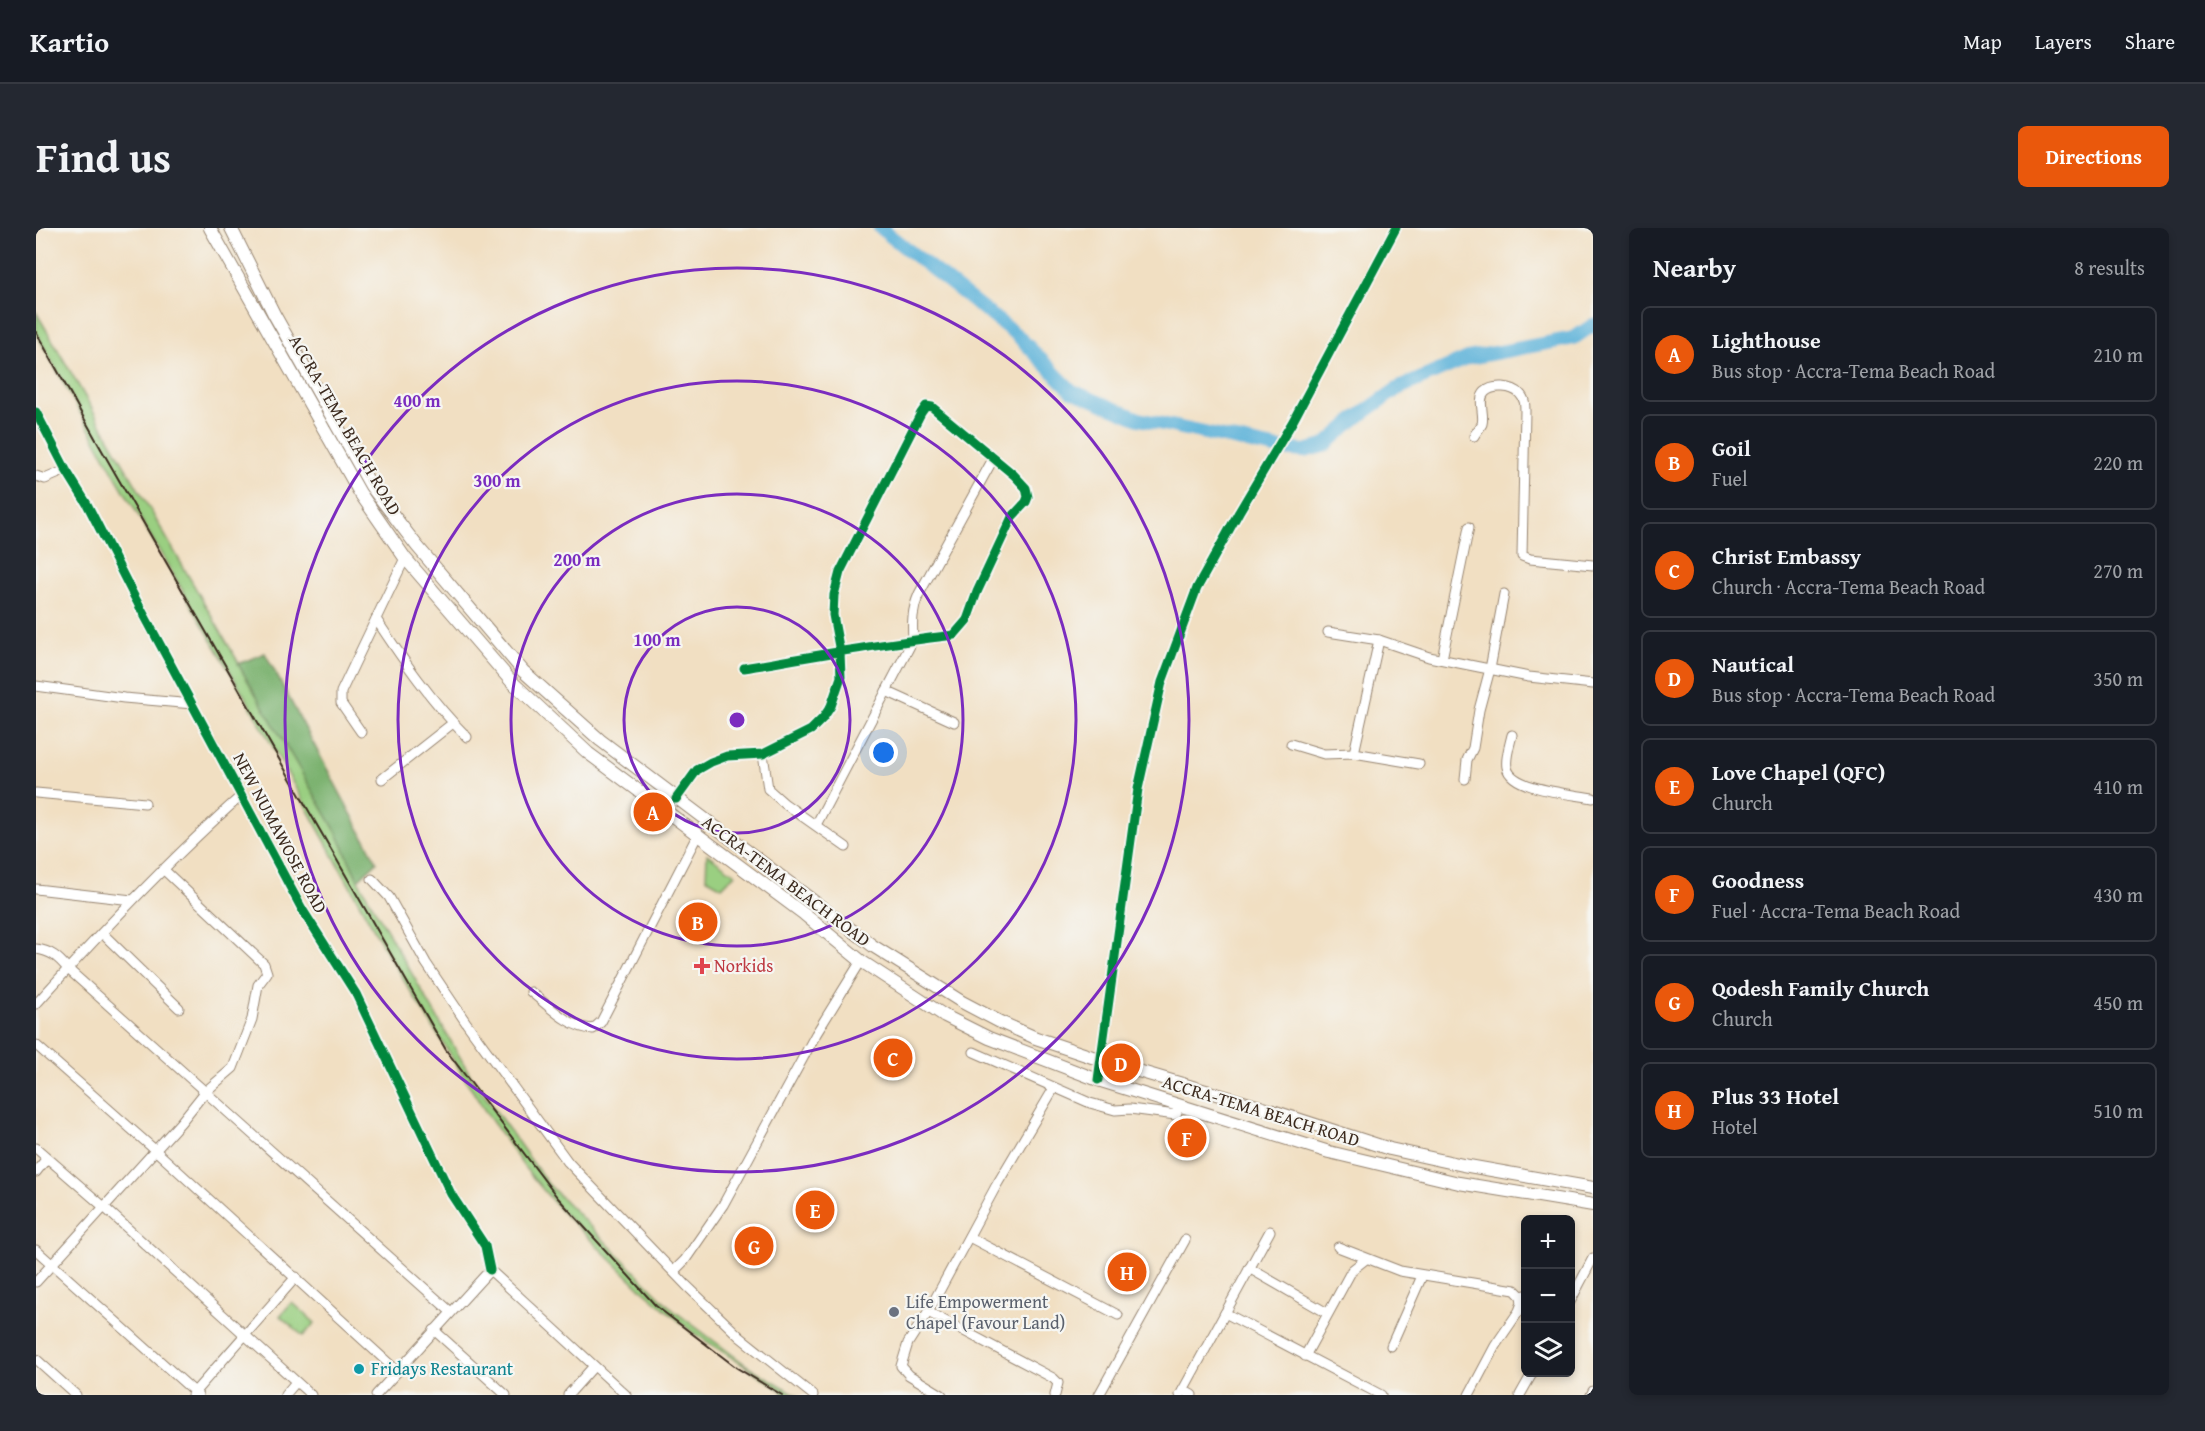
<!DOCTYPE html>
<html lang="en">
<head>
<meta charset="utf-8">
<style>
  body { margin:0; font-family:"Gentium Book Plus",serif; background:#242831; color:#f1f3f6 }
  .controls { position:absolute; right:18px; bottom:18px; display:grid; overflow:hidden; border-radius:9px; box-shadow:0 3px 9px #0003 }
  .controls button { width:54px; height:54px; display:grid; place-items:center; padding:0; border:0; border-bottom:2px solid #363941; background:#171b24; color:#f1f3f6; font:30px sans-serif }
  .you { position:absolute; left:848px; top:525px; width:21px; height:21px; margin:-15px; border:4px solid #fff; border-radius:50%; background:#1a73e8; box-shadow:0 0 0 9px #1a73e833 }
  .badge { display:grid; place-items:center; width:39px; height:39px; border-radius:50%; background:#ea580c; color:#fff; font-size:20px; font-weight:700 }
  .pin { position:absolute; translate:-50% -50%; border:3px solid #fff; box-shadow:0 2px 6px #0006 }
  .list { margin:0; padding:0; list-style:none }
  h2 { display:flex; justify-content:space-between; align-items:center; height:78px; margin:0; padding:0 24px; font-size:26px }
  h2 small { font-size:20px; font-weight:400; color:#9ea1a6 }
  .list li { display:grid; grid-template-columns:39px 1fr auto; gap:18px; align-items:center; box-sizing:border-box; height:96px; margin:0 12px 12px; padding:0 12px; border:2px solid #363941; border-radius:9px }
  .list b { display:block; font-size:22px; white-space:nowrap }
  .list p { margin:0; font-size:20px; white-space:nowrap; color:#9ea1a6 }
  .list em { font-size:20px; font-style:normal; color:#9ea1a6 }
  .icon { flex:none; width:33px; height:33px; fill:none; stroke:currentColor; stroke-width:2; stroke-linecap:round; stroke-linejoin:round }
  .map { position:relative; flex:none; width:1557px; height:1167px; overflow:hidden; border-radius:9px }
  header { display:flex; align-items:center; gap:36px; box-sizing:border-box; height:84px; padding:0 30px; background:#171b24; border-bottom:2px solid #363941 }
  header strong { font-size:28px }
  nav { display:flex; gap:33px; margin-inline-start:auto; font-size:21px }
  .intro { display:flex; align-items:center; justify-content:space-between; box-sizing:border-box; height:144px; padding:0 36px }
  h1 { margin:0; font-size:42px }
  .button { padding:15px 27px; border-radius:9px; background:#ea580c; color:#fff; font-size:21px; font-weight:700 }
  main { display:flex; gap:36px; padding:0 36px }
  aside { flex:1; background:#171b24; border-radius:9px; box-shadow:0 3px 9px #0003 }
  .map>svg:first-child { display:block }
  .green { fill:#9acf81; stroke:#6a7c50; stroke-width:1.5 }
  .forest { fill:#7bb26f; stroke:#5b6e46; stroke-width:1.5 }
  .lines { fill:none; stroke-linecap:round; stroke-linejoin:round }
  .river { stroke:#5db2d9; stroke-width:14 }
  .minor-casing { stroke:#968470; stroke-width:11 }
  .major-casing { stroke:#968470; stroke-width:14 }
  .minor { stroke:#fff; stroke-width:9 }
  .major { stroke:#fff; stroke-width:12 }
  .rail { stroke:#3b2a1e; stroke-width:2 }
  .cycleway-casing { stroke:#f6f6f2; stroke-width:13 }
  .cycleway { stroke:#00873e; stroke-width:9 }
  .ring { fill:none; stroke:#7b2cbf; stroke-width:3 }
  .health-dot { fill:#e0444e; stroke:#f6f6f2; stroke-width:2 }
  .worship-dot { fill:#6b7280; stroke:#f6f6f2; stroke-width:2 }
  .culture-dot { fill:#0f9aa8; stroke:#f6f6f2; stroke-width:2 }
  .labels { text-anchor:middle; stroke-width:4.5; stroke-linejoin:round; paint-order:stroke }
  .street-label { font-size:18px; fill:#3b2a1e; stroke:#f6f6f2 }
  .health-label { font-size:18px; fill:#be3a42; stroke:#f6f6f2; text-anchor:start }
  .worship-label { font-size:18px; fill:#5b616d; stroke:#f6f6f2; text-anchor:start }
  .culture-label { font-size:18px; fill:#0d838f; stroke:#f6f6f2; text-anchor:start }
  .centre { fill:#7b2cbf; stroke:#f6f6f2; stroke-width:3 }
  .ring-label { font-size:18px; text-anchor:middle; font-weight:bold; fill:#7b2cbf; stroke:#f6f6f2; stroke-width:4.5; stroke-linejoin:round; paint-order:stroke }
</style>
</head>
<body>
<header>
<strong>Kartio</strong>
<nav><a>Map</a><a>Layers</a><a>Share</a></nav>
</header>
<div class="intro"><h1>Find us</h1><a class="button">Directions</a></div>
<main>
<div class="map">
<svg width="1557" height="1167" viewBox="0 0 1557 1167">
  <rect width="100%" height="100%" fill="#f6f6f2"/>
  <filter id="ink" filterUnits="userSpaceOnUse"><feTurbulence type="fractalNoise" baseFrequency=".0167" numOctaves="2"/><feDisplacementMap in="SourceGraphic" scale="12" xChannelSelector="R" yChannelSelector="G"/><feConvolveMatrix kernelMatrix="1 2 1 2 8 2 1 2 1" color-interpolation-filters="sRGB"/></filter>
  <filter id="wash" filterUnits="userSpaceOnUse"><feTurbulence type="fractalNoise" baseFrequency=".008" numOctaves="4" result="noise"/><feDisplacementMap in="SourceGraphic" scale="24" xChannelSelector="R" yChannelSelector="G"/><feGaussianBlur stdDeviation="1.35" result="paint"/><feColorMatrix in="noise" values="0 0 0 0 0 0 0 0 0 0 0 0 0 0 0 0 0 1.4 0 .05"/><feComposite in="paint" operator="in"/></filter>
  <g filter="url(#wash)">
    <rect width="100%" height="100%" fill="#f1dfc2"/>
    <!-- green -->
    <g class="green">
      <polygon points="0,84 301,605 322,652 436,850 512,956 637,1082 710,1137 761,1167 746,1167 747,1163 656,1104 603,1059 525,983 488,939 449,883 351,725 211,472 81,251 0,105"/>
      <polygon points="671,626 699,646 686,659 670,650"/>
      <polygon points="256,1074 279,1095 267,1108 244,1088"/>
    </g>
    <!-- forest -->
    <polygon class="forest" points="229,425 341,634 322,652 301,605 202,436"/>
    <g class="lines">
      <!-- river -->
      <polyline class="river" points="844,0 982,108 1036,163 1103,191 1243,221 1268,223 1288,218 1319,191 1361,161 1432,130 1538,110 1557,97"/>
    </g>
  </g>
  <g filter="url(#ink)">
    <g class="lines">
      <defs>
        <g id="minor">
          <polyline points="0,184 30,242 51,276 98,368 266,681 320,766 415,966 449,1018 454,1042"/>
          <path d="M1438,208c2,-4 6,-8 8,-12 3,-10 -5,-24 3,-32 8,-8 28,-6 35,2 5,5 5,11 5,17l-3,145 8,3 63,6"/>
          <polyline points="0,248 9,251 30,242"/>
          <path d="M340,391c27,41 56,83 91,118"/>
          <polyline points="1292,404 1343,412 1393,429 1493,449 1557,456"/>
          <polyline points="1406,431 1433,299"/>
          <polyline points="0,458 88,470 157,476"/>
          <polyline points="850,463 918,494"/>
          <polyline points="325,504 305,475 305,464 369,330"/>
          <path d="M1476,507c-2,9 -7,23 -5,32 3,23 67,27 86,31"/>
          <polyline points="1255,516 1288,526 1318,525 1383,536"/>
          <polyline points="1318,525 1343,412"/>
          <polyline points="727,526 732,561 749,576 810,619"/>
          <polyline points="346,551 417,495"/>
          <polyline points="1429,551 1431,532 1437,520 1443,482 1454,441 1468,366"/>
          <polyline points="0,565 109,575"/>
          <path d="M640,571l21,-29 14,-8 16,-6 36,-2 48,-24 12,-12 8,-12 10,-29 -1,-25 -7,-37 1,-20 6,-23 81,-159 5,-7 6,1 82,68 12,13 2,9 -2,5 -14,15 -35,75 -10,28 -13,15c-70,8 -140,21 -210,33"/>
          <path d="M780,597l97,-185c-1,-18 -1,-30 6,-46l74,-135"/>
          <polyline points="336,651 353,669 390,735 431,796 532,934 650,1057 704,1109 777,1167"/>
          <polyline points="0,661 96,672"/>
          <polyline points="66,705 143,780"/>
          <path d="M0,721c15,2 22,8 32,20l383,343"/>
          <path d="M495,764c18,14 38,36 62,37l8,-7 96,-186"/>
          <path d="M0,776c65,-72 132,-143 205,-208"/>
          <polyline points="0,817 119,922 360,1142"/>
          <polyline points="938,824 1054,875 1079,882 1094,881 1140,887 1143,877"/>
          <polyline points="1062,852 1102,561 1126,454 1161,360 1203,284 1257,193 1360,0"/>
          <polyline points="0,920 68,979 275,1167"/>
          <polyline points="0,944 11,930"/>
          <polyline points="933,1009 1082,1087"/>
          <polyline points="1302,1019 1364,1043 1479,1062 1485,1068 1490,1067"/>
          <polyline points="0,1022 162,1167"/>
          <polyline points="1213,1040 1291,1085"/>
          <polyline points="454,1042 590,1167"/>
          <polyline points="638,1043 649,1032 687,977 780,806 825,733"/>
          <polyline points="0,1054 145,894 169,864 197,840 216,791 222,757 231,745 228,736 127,641"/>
          <polyline points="1534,1074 1557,1030"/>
          <polyline points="892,1084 1017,1150 1022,1155 1019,1167"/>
          <polyline points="1189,1085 1345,1167"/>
          <polyline points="398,1102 470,1167"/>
          <polyline points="1355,1118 1386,1048"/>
          <polyline points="1269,1128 1316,1042 1330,1031"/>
          <polyline points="0,1131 40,1167"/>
          <polyline points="1147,1162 1234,1003"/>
          <polyline points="156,1167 260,1049"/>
          <polyline points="249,1167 260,1154"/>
          <polyline points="340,1167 454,1042"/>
          <polyline points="532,1167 558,1138"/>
          <polyline points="906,1167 873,1147 865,1138 872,1115 892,1084 960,958 1018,860"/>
          <polyline points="1063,1167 1149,1012"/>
          <polyline points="1144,1167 1147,1162 1156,1167"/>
          <polyline points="1433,1167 1459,1118 1483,1083 1486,1075 1485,1068"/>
          <polyline points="1484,1167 1497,1144"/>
          <polyline points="1555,1167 1557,1163"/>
        </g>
        <g id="major">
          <polyline points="174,0 324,265 369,330 475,453 552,525 768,686 825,733 909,788 953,810 1062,852 1293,924 1423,955 1557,977"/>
          <polyline points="195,0 238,86 335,258 381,318 487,443 564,512 837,718 926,774 964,794 1000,810 1065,832 1224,879 1354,921 1427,937 1557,960"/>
        </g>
      </defs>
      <!-- minor casing -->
      <use href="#minor" class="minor-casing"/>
      <!-- major casing -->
      <use href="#major" class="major-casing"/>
      <!-- minor -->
      <use href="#minor" class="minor"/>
      <!-- major -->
      <use href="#major" class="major"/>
      <!-- rail -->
      <polyline class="rail" points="0,104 64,219 410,822 521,969 620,1078 701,1140 746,1167"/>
      <defs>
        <g id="cycleway">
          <polyline points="0,184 30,242 51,276 98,368 266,681 320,766 415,966 449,1018 454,1042"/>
          <path d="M640,571l21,-29 14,-8 16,-6 36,-2 48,-24 12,-12 8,-12 10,-29 -1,-25 -7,-37 1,-20 6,-23 81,-159 5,-7 6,1 82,68 12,13 2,9 -2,5 -14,15 -35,75 -10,28 -13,15c-70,8 -140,21 -210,33"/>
          <polyline points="1062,852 1102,561 1126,454 1161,360 1203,284 1257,193 1360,0"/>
        </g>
      </defs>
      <!-- cycleway casing -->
      <use href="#cycleway" class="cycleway-casing"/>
      <!-- cycleway -->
      <use href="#cycleway" class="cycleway"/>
    </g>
  </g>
  <!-- distance rings -->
  <g class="ring">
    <circle cx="701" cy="492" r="113"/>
    <circle cx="701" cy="492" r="226"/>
    <circle cx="701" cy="492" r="339"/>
    <circle cx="701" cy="492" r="452"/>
  </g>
  <!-- markers -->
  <path class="health-dot" d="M663 729h6v6h6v6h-6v6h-6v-6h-6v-6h6z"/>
  <circle class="worship-dot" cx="858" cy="1084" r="6"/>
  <circle class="culture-dot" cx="323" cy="1141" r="6"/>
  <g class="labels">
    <!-- street labels -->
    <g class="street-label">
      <text transform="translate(309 197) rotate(60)" y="6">ACCRA-TEMA BEACH ROAD</text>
      <text transform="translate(244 605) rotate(62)" y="6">NEW NUMAWOSE ROAD</text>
      <text transform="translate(750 653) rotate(37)" y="6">ACCRA-TEMA BEACH ROAD</text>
      <text transform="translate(1225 883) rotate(17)" y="6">ACCRA-TEMA BEACH ROAD</text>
    </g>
    <!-- health labels -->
    <g class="health-label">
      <text x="678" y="744">Norkids</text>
    </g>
    <!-- worship labels -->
    <g class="worship-label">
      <text x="870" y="1080">Life Empowerment<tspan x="870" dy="21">Chapel (Favour Land)</tspan></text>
    </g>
    <!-- culture labels -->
    <g class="culture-label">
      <text x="335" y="1147">Fridays Restaurant</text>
    </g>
  </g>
  <circle cx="701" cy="492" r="9" class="centre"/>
  <g class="ring-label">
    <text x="381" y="179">400 m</text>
    <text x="461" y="259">300 m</text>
    <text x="541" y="338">200 m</text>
    <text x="621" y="418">100 m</text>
  </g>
</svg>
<div class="controls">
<button>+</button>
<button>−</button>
<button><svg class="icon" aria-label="layers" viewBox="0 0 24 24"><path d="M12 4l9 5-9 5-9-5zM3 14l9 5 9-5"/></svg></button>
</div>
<div class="you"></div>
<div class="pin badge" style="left:617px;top:584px">A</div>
<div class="pin badge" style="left:662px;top:694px">B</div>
<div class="pin badge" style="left:857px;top:830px">C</div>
<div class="pin badge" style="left:1085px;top:835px">D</div>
<div class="pin badge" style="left:779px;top:982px">E</div>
<div class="pin badge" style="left:1151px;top:910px">F</div>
<div class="pin badge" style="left:718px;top:1018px">G</div>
<div class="pin badge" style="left:1091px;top:1044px">H</div>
</div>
<aside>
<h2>Nearby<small>8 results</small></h2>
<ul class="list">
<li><span class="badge">A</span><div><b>Lighthouse</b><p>Bus stop · Accra-Tema Beach Road</p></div><em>210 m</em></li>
<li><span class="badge">B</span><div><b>Goil</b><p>Fuel</p></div><em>220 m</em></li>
<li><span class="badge">C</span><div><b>Christ Embassy</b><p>Church · Accra-Tema Beach Road</p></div><em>270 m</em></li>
<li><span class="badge">D</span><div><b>Nautical</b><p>Bus stop · Accra-Tema Beach Road</p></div><em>350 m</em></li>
<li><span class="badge">E</span><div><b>Love Chapel (QFC)</b><p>Church</p></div><em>410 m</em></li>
<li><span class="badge">F</span><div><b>Goodness</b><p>Fuel · Accra-Tema Beach Road</p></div><em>430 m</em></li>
<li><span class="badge">G</span><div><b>Qodesh Family Church</b><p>Church</p></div><em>450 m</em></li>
<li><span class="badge">H</span><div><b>Plus 33 Hotel</b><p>Hotel</p></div><em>510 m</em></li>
</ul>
</aside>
</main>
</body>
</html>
